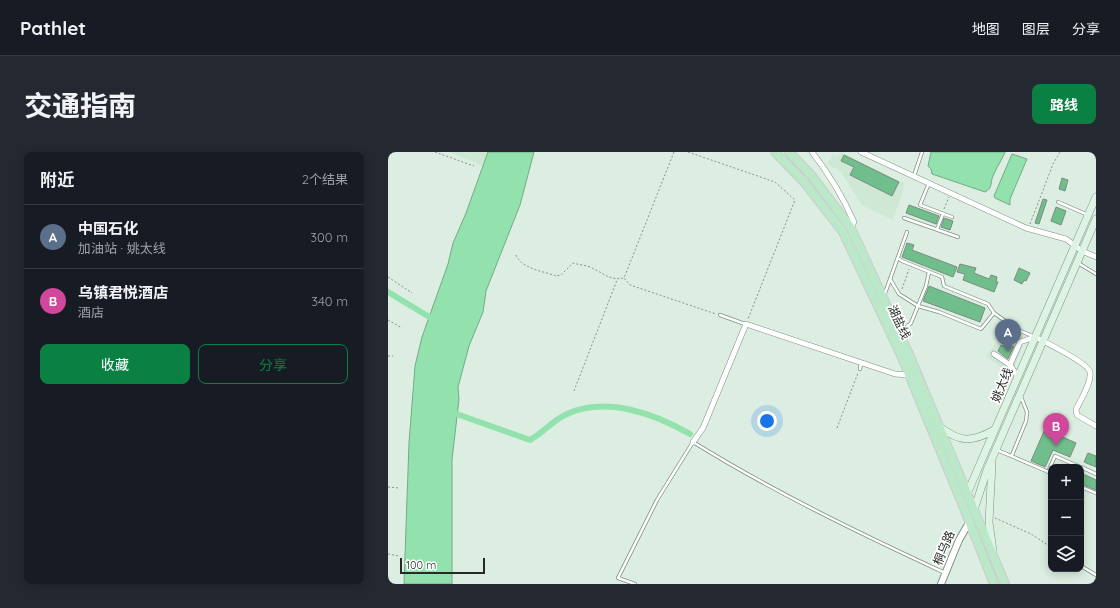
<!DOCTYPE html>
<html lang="zh">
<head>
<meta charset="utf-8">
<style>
  body { margin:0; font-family:Quicksand,"Noto Sans SC",sans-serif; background:#242831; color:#f1f3f6 }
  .controls { position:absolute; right:12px; bottom:12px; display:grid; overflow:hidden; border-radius:8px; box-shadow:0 2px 10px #0003 }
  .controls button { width:36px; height:36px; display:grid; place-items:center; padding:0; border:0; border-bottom:1px solid #363941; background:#171b24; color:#f1f3f6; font:20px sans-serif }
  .scale { position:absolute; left:12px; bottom:10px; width:85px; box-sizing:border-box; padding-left:4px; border:2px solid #252c27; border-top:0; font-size:11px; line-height:14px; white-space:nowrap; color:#252c27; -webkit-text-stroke:3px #fff; paint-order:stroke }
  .you { position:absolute; left:379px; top:269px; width:14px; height:14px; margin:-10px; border:3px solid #fff; border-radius:50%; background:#1a73e8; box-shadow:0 0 0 6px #1a73e833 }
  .badge { display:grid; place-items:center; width:26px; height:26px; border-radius:50%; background:#0b8043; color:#fff; font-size:13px; font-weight:700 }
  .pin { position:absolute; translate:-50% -33px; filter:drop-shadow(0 1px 2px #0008) }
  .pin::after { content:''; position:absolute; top:21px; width:14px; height:12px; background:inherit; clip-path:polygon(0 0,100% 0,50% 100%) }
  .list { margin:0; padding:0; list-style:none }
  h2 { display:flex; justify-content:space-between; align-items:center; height:52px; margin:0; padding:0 16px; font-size:17px }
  h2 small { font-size:13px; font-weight:400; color:#9ea1a6 }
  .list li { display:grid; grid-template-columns:26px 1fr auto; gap:12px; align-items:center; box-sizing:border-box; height:64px; padding:0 16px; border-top:1px solid #363941 }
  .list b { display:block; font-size:15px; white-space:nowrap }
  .list p { margin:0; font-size:13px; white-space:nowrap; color:#9ea1a6 }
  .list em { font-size:13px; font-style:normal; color:#9ea1a6 }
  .actions { display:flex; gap:8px; padding:12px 16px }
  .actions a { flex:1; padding:9px 0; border:1px solid #0b8043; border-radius:8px; text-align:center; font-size:14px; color:#0b8043 }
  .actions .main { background:#0b8043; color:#fff }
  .icon { flex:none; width:22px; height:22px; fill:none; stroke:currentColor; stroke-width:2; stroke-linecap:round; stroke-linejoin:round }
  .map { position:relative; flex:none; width:708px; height:432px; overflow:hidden; border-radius:8px }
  header { display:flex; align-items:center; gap:24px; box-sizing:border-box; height:56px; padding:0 20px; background:#171b24; border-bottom:1px solid #363941 }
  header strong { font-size:19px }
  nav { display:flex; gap:22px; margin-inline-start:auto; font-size:14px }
  .intro { display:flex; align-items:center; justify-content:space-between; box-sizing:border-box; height:96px; padding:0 24px }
  h1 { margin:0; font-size:28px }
  .button { padding:10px 18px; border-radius:8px; background:#0b8043; color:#fff; font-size:14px; font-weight:700 }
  main { display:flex; gap:24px; padding:0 24px }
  aside { flex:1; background:#171b24; border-radius:8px; box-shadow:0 2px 10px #0003 }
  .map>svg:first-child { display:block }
  .built { fill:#cee8d5 }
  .water { fill:#93e2ad; stroke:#72ab85 }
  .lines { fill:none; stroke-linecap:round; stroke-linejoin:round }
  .canal { stroke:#93e2ad; stroke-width:6 }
  .building { fill:#70be8b; stroke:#7b8c80 }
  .service-casing { stroke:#7f9083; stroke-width:4 }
  .minor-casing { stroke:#7f9083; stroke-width:6 }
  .tertiary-casing { stroke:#7f9083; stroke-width:8 }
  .secondary-casing { stroke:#7f9083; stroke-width:8 }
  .primary-casing { stroke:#cbcccb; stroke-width:10 }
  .path { stroke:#869389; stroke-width:1; stroke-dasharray:2 2; stroke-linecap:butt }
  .service { stroke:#fff; stroke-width:2.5 }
  .minor { stroke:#fff; stroke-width:5 }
  .tertiary { stroke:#fff; stroke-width:6 }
  .secondary { stroke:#ddf4e5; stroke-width:7 }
  .primary { stroke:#bce8ca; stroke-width:8 }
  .labels { text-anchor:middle; stroke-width:3.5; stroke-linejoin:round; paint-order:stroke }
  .street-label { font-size:12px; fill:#252c27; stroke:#fff }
</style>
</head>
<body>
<header>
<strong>Pathlet</strong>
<nav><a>地图</a><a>图层</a><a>分享</a></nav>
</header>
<div class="intro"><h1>交通指南</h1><a class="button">路线</a></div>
<main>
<aside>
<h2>附近<small>2个结果</small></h2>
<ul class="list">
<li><span class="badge" style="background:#5c6f8a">A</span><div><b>中国石化</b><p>加油站 · 姚太线</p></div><em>300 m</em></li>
<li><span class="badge" style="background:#d1479c">B</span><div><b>乌镇君悦酒店</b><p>酒店</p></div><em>340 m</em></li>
</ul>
<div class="actions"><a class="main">收藏</a><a>分享</a></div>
</aside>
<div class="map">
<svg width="708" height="432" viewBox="0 0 708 432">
  <rect width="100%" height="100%" fill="#dceee1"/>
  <!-- built -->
  <g class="built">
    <polygon points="61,0 100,0 95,14"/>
    <polygon points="453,0 517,32 505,68 474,53 452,19 439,12 445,2 450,4"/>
    <polygon points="620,175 633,182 635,195 623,223 598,204"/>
  </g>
  <!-- water -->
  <g class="water">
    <polygon points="100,0 146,0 132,53 98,139 95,160 81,194 70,235 71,247 64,308 64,432 16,432 21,291 27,214 34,185 60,112 65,91 78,61"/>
    <path d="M543,0h74c-3,8 -9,16 -12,24 -3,7 0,12 -8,16l-53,-18 -1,-5 -3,-3z"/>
    <polygon points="624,2 639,7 622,47 622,53 607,46 606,44"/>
  </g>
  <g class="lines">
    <!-- canal -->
    <g class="canal">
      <polyline points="0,140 48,169"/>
      <path d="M63,260l79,28c13,-7 23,-20 37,-26 40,-18 88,0 123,20"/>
    </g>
  </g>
  <!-- building -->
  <g class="building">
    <polygon points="456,3 511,30 504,44 462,23 466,15 453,9"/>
    <polygon points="674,26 680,28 677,39 671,37"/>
    <polygon points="655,47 659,48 651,72 647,71"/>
    <polygon points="521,53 551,64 548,72 518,61"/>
    <polygon points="668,55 678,59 673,73 663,69"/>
    <polygon points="556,66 565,69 562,78 553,75"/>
    <polygon points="519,91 526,93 524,98 569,115 565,125 514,105"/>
    <polygon points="572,112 588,116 586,121 601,127 603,123 609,125 608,130 610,130 606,140 575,128 577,122 569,120"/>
    <polygon points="631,116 642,121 638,129 636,128 634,132 626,128"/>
    <polygon points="541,134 597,156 592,170 535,149"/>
    <polygon points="617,179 622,183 615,192 610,188"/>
    <polygon points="613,193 621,196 626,194 620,207 610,199"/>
    <polygon points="657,277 688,291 682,305 665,298 657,315 643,309"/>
    <polygon points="700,301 708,304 708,315 696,310"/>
    <polygon points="693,321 708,328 708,338 693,332"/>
  </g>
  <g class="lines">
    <defs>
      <g id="service">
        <polyline points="526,24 534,0"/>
        <polyline points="541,31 532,53 564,65"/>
        <polyline points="670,50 700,63"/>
        <polyline points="516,66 570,85"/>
        <polyline points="549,77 555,62"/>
        <polyline points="510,106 514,109 554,125 556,134 600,152 606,161 630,178 647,185"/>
        <polyline points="690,111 708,122"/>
        <polyline points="502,127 511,142 530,154 551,160 593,177 606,161"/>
        <polyline points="496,144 519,80"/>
        <polyline points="332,163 357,172"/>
        <polyline points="513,180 523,171 538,134 541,120"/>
        <polyline points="472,217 473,211"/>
        <polyline points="609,298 663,321"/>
        <polyline points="624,303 638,269 639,260 633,245"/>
        <polyline points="693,315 708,322"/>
        <polyline points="660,320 667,304 692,315"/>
        <polyline points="693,335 708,341"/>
        <polyline points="693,414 708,423"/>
        <path d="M247,432l-17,-6 39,-78 36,-58c81,50 166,91 252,131"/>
      </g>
      <g id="minor">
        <path d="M424,0c17,22 31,45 42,70l-3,6"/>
        <polyline points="473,0 638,76 678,87 694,99 708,105"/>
        <polyline points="606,202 622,213"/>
        <path d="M630,225l-8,-12 10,-23 15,-5c10,5 53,26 55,35 2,11 -10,28 -14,38l1,5 19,11"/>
        <polyline points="305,290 315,276 358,172 507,222 521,223"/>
      </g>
      <polyline id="tertiary" points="553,432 571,388 582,369"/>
      <g id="secondary">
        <path d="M551,274c20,16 32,17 55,4"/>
        <polyline points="604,312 601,370 605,399"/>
        <polyline points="579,342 708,45"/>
        <polyline points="586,358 599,318 708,67"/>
      </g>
      <g id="primary">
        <polyline points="387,0 416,30 455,80 513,203 576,356 606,432"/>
        <polyline points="401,0 423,23 463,76 520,200 617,432"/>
      </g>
    </defs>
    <!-- service casing -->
    <use href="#service" class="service-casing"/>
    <!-- minor casing -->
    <use href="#minor" class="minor-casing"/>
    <!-- tertiary casing -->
    <use href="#tertiary" class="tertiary-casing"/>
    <!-- secondary casing -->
    <use href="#secondary" class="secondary-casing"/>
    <!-- primary casing -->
    <use href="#primary" class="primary-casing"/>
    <!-- path -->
    <g class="path">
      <polyline points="47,0 86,14"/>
      <polyline points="286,0 236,126 242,133 328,162"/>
      <polyline points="300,0 387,30 407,48 360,167"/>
      <polyline points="556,57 561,45"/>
      <polyline points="642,72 665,12 672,0"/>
      <path d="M128,103c6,14 27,16 40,21l5,-1 12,-12c6,2 14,2 19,5 11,5 19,13 31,10"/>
      <polyline points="0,125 24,141"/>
      <polyline points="514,137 521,117"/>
      <polyline points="0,168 14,176"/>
      <polyline points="0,204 5,204"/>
      <polyline points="186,239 229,128"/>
      <polyline points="449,276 470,221"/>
      <polyline points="0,335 11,336"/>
      <polyline points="607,366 643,382 663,395"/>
      <polyline points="0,402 11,404"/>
    </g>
    <!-- service -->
    <use href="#service" class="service"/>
    <!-- minor -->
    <use href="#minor" class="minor"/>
    <!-- tertiary -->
    <use href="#tertiary" class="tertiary"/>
    <!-- secondary -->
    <use href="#secondary" class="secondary"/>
    <!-- primary -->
    <use href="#primary" class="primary"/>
  </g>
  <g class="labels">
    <!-- street labels -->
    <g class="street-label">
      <text transform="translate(511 170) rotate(65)" y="4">湖盐线</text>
      <text transform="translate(614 233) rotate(-67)" y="4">姚太线</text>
      <text transform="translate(556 396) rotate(-67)" y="4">桐乌路</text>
    </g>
  </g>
</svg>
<div class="controls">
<button>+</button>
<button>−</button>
<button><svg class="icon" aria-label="layers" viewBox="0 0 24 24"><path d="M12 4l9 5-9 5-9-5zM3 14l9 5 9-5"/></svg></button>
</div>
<div class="scale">100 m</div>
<div class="you"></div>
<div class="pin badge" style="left:620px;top:200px;background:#5c6f8a">A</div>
<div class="pin badge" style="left:668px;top:294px;background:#d1479c">B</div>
</div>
</main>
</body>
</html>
